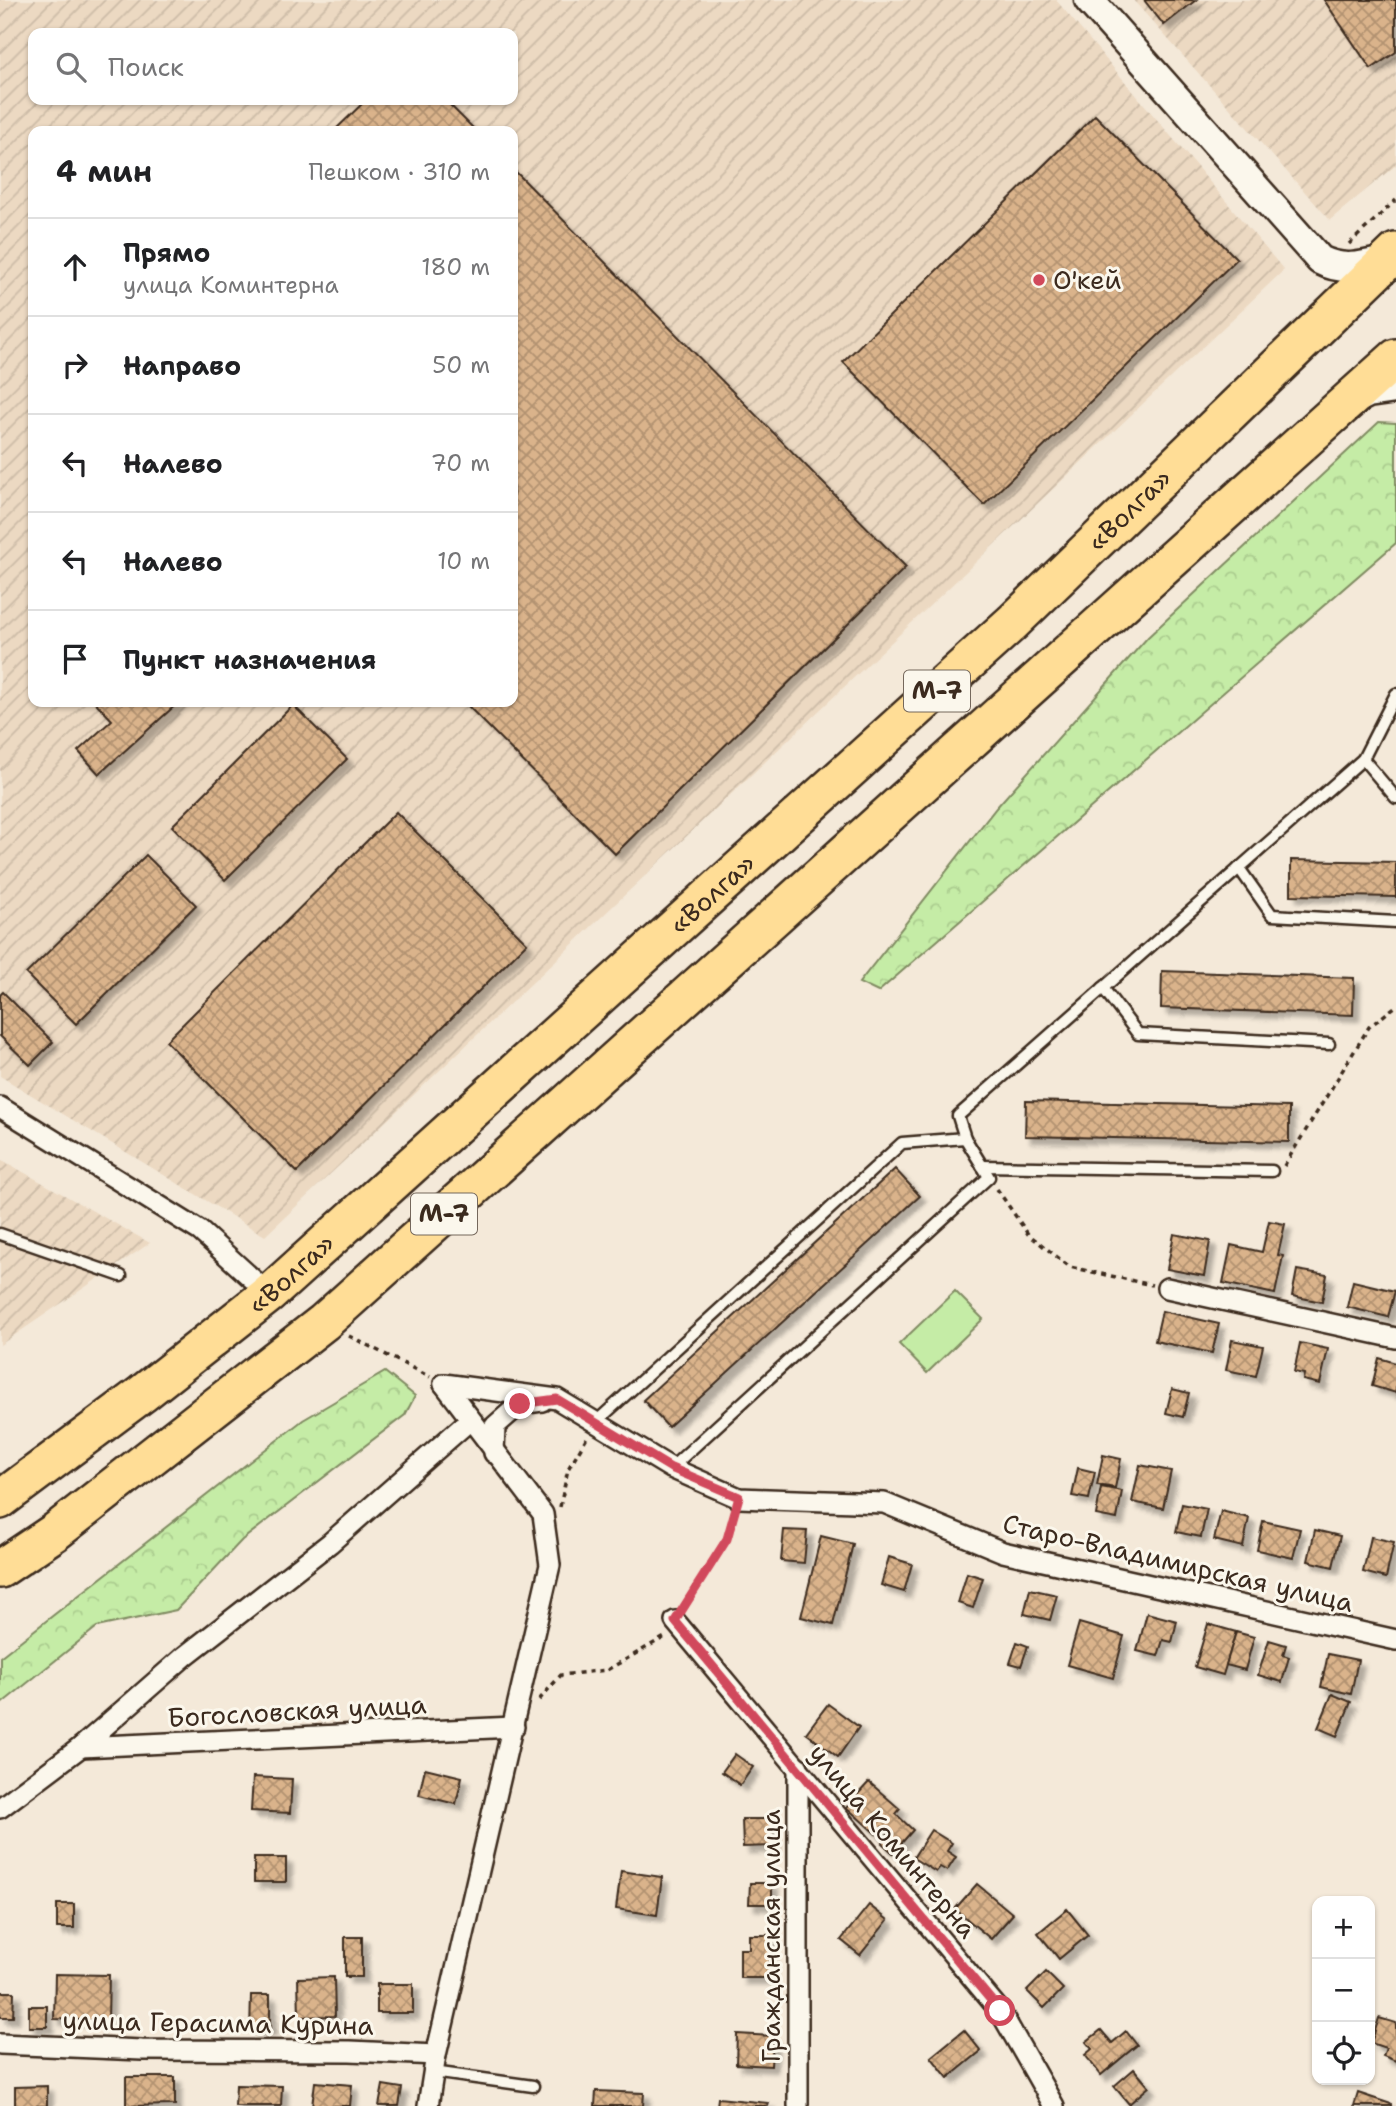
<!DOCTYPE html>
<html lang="ru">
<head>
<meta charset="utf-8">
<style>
  body { margin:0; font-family:"Shantell Sans",sans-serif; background:#f6f6f6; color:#202124 }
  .controls { position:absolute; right:21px; bottom:21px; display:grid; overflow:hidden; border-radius:14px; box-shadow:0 2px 5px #0004 }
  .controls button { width:63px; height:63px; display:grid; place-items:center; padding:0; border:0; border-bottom:2px solid #e0e0e0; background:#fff; color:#202124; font:35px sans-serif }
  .stop { position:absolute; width:21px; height:21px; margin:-16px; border:5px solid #d1495b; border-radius:50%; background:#fff }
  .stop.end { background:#d1495b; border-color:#fff; box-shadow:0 2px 7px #0008 }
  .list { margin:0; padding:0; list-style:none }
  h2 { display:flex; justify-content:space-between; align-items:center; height:91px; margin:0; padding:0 28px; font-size:30px }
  h2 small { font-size:23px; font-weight:400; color:#757577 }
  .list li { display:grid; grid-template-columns:46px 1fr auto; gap:21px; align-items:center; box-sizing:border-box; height:98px; padding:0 28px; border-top:2px solid #e0e0e0 }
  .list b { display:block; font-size:26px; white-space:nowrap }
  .list p { margin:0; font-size:23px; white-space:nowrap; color:#757577 }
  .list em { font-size:23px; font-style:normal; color:#757577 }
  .icon { flex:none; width:38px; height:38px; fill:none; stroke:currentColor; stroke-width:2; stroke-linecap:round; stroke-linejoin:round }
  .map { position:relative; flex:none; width:1396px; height:2106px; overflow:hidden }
  .search { position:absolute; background:#fff; box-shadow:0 2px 5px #0004; left:28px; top:28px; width:490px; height:77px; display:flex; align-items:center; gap:18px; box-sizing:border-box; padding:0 24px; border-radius:14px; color:#757577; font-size:26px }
  .panel { position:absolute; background:#fff; box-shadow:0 2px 5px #0004; left:28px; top:126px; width:490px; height:581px; border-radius:14px }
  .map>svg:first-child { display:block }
  .industrial { fill:url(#industrial-furrows); fill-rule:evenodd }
  .forest { fill:url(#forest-crowns); stroke:#808b62; stroke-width:2 }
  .pitch { fill:#c5eca6; stroke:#808b62; stroke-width:2 }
  .building { fill:url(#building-cross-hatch); stroke:#3b2a1e; stroke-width:2; filter:url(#shadow) }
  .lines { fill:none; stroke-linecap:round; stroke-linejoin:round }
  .lane-casing { stroke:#3b2a1e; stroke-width:15 }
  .street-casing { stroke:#3b2a1e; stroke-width:24 }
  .secondary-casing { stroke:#3b2a1e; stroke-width:33 }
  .highway-casing { stroke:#3b2a1e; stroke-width:42 }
  .path { stroke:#3b2a1e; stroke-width:3.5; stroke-dasharray:5 5; stroke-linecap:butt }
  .lane { stroke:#fbf7ec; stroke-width:10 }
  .street { stroke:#fbf7ec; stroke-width:19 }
  .secondary { stroke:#fbf7ec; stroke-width:28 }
  .highway { stroke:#ffdd96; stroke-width:37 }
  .route { stroke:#d1495b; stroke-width:9 }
  .poi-dot { fill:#d1495b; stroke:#fbf7ec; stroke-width:2.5 }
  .labels { text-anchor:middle; stroke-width:6; stroke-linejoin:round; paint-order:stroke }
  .shield { fill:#fbf7ec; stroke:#75685c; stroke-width:2 }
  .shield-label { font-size:24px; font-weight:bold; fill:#3b2a1e }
  .poi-label { font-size:26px; fill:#3b2a1e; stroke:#fbf7ec; text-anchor:start }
  .street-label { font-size:26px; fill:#3b2a1e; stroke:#fbf7ec }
</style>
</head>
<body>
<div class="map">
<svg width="1396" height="2106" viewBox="0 0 1396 2106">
  <defs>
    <pattern id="industrial-furrows" width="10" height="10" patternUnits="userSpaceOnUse" patternTransform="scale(1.75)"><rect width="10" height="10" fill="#ecd9c2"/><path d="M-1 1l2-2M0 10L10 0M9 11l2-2" fill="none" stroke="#cbbaa6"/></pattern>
    <pattern id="forest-crowns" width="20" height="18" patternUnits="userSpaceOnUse" patternTransform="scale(1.75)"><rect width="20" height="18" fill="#c5eca6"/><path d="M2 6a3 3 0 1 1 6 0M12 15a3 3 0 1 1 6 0" fill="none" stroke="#aacb8e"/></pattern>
    <pattern id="building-cross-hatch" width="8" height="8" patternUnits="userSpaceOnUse" patternTransform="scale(1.75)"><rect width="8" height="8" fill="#dab38b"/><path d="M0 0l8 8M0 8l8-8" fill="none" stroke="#b29271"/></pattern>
    <filter id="shadow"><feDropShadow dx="6" dy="6" stdDeviation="2" flood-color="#0004"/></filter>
  </defs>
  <rect width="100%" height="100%" fill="#f4e9d9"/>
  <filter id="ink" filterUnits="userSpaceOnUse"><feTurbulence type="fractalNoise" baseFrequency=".0143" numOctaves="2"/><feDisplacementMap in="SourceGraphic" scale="14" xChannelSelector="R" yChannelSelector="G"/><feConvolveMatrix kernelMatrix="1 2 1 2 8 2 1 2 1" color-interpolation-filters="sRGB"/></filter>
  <g filter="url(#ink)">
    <!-- industrial -->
    <g class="industrial">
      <path d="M0,0h1056l228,270 -1019,966 -265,-160zM33,33h480v67h-480zM33,131h480v571h-480z"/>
      <polygon points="1133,0 1396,0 1396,165 1330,220"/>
      <polygon points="0,1159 150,1243 0,1345"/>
    </g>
    <!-- forest -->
    <g class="forest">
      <polygon points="1379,422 1396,423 1396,543 878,992 859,983 996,808 1148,637"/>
      <polygon points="385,1372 415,1396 405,1415 242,1540 176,1610 97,1627 0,1705 0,1657 303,1420"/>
    </g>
    <!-- pitch -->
    <polygon class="pitch" points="955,1291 983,1319 927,1373 899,1344"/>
    <!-- building -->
    <g class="building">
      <polygon points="1144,0 1196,0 1164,25"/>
      <polygon points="1324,0 1396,0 1396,52 1371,69"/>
      <polygon points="366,100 445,100 476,131 334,131"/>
      <polygon points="1095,115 1237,259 984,505 843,362"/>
      <polygon points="513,169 906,567 615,854 464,702 513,702"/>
      <polygon points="95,702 179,702 99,774 78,751 112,720"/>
      <polygon points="293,705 347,759 225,880 172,826"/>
      <polygon points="396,812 527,943 297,1172 166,1041"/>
      <polygon points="146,855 196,905 76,1024 26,974"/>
      <polygon points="1291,860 1396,862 1396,897 1291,895"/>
      <polygon points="1162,971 1354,978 1353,1015 1161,1008"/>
      <polygon points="3,992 53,1042 30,1065 0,1036 0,995"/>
      <polygon points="1026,1101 1289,1107 1289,1142 1025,1136"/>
      <polygon points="895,1169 920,1196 668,1427 643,1400"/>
      <polygon points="1269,1221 1285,1224 1278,1255 1283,1256 1275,1294 1223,1283 1231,1245 1262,1252"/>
      <polygon points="1174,1234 1210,1241 1204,1276 1167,1269"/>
      <polygon points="1297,1270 1327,1275 1322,1302 1292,1296"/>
      <polygon points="1353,1281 1395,1291 1388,1317 1347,1307"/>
      <polygon points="1162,1311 1219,1324 1212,1353 1155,1341"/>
      <polygon points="1232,1340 1263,1346 1256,1376 1226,1370"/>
      <polygon points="1300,1343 1328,1349 1320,1384 1303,1380 1304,1374 1294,1372"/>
      <polygon points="1379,1358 1396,1363 1396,1393 1372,1386"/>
      <polygon points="1172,1389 1189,1393 1183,1417 1166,1413"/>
      <polygon points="1103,1455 1121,1459 1115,1488 1097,1485"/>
      <polygon points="1140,1465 1171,1471 1163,1508 1132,1502"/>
      <polygon points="1078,1468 1095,1472 1089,1499 1072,1496"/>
      <polygon points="1101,1487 1122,1491 1117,1519 1096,1515"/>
      <polygon points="1182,1504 1207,1509 1201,1537 1176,1532"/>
      <polygon points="1221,1511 1249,1518 1243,1547 1214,1540"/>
      <polygon points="1263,1521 1300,1529 1293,1558 1257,1550"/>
      <polygon points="784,1530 807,1531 804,1563 781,1561"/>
      <polygon points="1315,1530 1340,1536 1333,1567 1308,1561"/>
      <polygon points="821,1536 853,1544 833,1625 801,1617"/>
      <polygon points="1371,1537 1394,1542 1386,1578 1363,1572"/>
      <polygon points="889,1557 912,1564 904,1592 881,1585"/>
      <polygon points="967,1573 983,1578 973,1608 958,1603"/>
      <polygon points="1030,1589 1057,1595 1050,1620 1024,1614"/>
      <polygon points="1147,1613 1177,1621 1172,1642 1163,1640 1158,1656 1137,1651"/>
      <polygon points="1079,1623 1124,1636 1113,1678 1067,1665"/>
      <polygon points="1208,1624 1236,1632 1223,1675 1195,1667"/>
      <polygon points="1236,1632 1254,1637 1245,1670 1226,1665"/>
      <polygon points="1269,1640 1286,1645 1283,1655 1289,1657 1282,1682 1258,1675"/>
      <polygon points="1017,1642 1028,1646 1021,1666 1010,1663"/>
      <polygon points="1328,1654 1358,1660 1351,1694 1321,1687"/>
      <polygon points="1332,1694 1351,1702 1337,1736 1318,1728"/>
      <polygon points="828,1704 859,1727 838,1757 806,1733"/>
      <polygon points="735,1754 753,1767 740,1785 722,1772"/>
      <polygon points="425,1768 462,1777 456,1804 419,1795"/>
      <polygon points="253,1777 292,1779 290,1813 251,1811"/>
      <polygon points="869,1782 900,1809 896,1814 913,1830 893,1853 882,1843 890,1835 882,1827 876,1834 846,1807"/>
      <polygon points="742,1819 773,1819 774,1846 743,1847"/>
      <polygon points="931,1830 952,1843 947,1851 956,1857 947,1871 940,1867 936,1872 913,1858"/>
      <rect x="254" y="1858" width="32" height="24"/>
      <polygon points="621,1871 662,1877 657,1915 616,1909"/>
      <polygon points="750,1883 772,1883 772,1904 749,1904"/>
      <polygon points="977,1884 1013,1914 991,1939 955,1909"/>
      <rect x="57" y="1904" width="17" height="24"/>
      <polygon points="869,1905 888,1920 860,1955 841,1940"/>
      <polygon points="1067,1909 1088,1935 1059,1959 1038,1933"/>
      <polygon points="749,1935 770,1935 770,1978 740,1978 740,1949 749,1949"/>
      <rect x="345" y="1937" width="17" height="40"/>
      <polygon points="1046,1972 1063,1989 1044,2008 1027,1991"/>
      <polygon points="55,1974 109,1975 108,2021 54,2019"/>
      <polygon points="334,1977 335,2016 299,2017 298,1978"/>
      <rect x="377" y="1984" width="36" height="29"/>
      <polygon points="0,1992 14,1992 13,2017 0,2017"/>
      <polygon points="251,1995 270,1995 270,2030 250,2030"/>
      <rect x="29" y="2006" width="18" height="21"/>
      <polygon points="1379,2018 1396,2023 1396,2061 1383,2056 1386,2048 1371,2043"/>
      <polygon points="964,2030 981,2051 948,2078 931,2057"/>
      <polygon points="1101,2030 1112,2043 1126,2031 1137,2045 1101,2075 1085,2055 1092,2049 1086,2042"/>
      <polygon points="737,2034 773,2036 771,2066 736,2064"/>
      <polygon points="1134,2069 1149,2087 1129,2104 1114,2086"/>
      <polygon points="126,2077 175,2077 175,2105 126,2106"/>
      <polygon points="315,2082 352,2085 350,2106 312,2106"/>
      <polygon points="236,2085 282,2086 281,2106 235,2106"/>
      <polygon points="383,2085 402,2088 399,2106 379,2106"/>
      <polygon points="47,2086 47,2106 15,2106 15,2087"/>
      <polygon points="596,2091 644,2093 643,2106 595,2106"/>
      <polygon points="1358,2093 1391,2104 1391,2106 1354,2106"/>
      <polygon points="718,2098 769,2103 768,2106 717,2106"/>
    </g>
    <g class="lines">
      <defs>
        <g id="lane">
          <polyline points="1363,759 1396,798"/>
          <polyline points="1239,868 1272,915 1396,922"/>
          <polyline points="1103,988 1138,1034 1329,1044"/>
          <polyline points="982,1166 1272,1171"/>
          <polyline points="0,1234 121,1276"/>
          <polyline points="596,1422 902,1143 965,1138"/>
          <polyline points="671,1468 989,1177 965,1138 958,1116 1363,759 1396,694"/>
          <polyline points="433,2072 533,2086"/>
        </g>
        <g id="street">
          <polyline points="0,1107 200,1231 269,1294"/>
          <polyline points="1167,1288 1396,1338"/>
          <polyline points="444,1384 557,1399 671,1468 739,1498 884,1503 1003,1552 1396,1640"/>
          <polyline points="494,1453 495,1426 520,1404 542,1401"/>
          <polyline points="675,1621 1000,2011 1054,2106"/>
          <polyline points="81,1747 514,1727"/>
          <polyline points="798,1767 798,2106"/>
          <polyline points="0,1808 81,1747 185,1656 330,1543 470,1420"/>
          <polyline points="0,2044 142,2050 350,2051 436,2055"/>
          <polyline points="428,2106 436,2055 550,1565 543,1514 444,1384"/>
        </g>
        <g id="secondary">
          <path d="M1089,0l231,260c23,12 43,6 68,0"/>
          <polyline points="1354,400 1368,393 1396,389"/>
        </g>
        <g id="highway">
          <path id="s1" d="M0,1500l142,-106 127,-100 744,-672 383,-370"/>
          <polyline points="0,1569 55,1532 324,1322 1396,358"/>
        </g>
      </defs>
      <!-- lane casing -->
      <use href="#lane" class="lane-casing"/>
      <!-- street casing -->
      <use href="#street" class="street-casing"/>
      <!-- secondary casing -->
      <use href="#secondary" class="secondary-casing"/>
      <!-- highway casing -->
      <use href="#highway" class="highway-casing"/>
      <!-- path -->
      <g class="path">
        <polyline points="1349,244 1396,200"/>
        <polyline points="1284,1166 1369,1027 1396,1006"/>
        <polyline points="997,1189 1028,1234 1070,1267 1152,1285"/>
        <polyline points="349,1336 430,1377"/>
        <polyline points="560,1507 568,1469 587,1437"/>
        <polyline points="683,1607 727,1539 735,1513"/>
        <polyline points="539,1700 561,1675 607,1670 665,1637"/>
      </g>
      <!-- lane -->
      <use href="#lane" class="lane"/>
      <!-- street -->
      <use href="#street" class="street"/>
      <!-- secondary -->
      <use href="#secondary" class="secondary"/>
      <!-- highway -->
      <use href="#highway" class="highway"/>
    </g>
  </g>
  <g class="lines" filter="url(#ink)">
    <!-- route -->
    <polyline class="route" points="520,1404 557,1399 671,1468 739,1497 727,1539 675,1621 1000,2011"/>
  </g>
  <!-- markers -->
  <circle class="poi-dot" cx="1039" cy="280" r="7"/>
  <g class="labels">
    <!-- shield labels -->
    <g class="shield">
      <rect x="904" y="670.5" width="66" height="41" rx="5"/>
      <rect x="411" y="1193.5" width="66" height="41" rx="5"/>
    </g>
    <g class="shield-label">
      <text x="937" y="699">М-7</text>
      <text x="444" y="1222">М-7</text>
    </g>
    <!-- poi labels -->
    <g class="poi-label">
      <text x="1053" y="289">О'кей</text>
    </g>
    <!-- street labels -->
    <g class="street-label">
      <text dy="9" stroke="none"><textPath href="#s1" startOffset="1503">«Волга»</textPath></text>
      <text dy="9" stroke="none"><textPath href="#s1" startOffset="936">«Волга»</textPath></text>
      <text dy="9" stroke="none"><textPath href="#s1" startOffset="369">«Волга»</textPath></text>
      <text transform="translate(1178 1563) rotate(13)" y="9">Старо-Владимирская улица</text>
      <text transform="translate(297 1711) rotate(-3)" y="9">Богословская улица</text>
      <text transform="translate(893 1841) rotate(50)" y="9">улица Коминтерна</text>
      <text transform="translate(771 1936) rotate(-90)" y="9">Гражданская улица</text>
      <text transform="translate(218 2023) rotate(1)" y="9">улица Герасима Курина</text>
    </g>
  </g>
</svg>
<div class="controls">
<button>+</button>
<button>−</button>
<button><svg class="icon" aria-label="locate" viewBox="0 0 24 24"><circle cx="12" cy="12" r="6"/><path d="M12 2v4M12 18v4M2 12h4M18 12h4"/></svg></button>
</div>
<div class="stop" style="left:1000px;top:2011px"></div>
<div class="stop end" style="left:520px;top:1404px"></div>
<div class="search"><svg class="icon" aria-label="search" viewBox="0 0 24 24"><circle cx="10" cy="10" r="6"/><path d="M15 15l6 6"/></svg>Поиск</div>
<section class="panel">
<h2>4 мин<small>Пешком · 310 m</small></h2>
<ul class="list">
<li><svg class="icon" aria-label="ahead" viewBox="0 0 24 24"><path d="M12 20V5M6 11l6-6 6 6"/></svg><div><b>Прямо</b><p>улица Коминтерна</p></div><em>180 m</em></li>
<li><svg class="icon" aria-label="right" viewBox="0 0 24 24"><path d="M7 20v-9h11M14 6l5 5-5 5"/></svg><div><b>Направо</b></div><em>50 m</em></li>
<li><svg class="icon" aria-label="left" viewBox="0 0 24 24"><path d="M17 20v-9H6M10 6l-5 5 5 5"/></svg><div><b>Налево</b></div><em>70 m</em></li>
<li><svg class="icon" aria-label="left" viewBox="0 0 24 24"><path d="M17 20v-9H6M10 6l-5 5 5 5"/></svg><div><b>Налево</b></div><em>10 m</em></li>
<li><svg class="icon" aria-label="arrive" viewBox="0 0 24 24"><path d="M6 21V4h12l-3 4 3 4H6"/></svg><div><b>Пункт назначения</b></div></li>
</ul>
</section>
</div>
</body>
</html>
